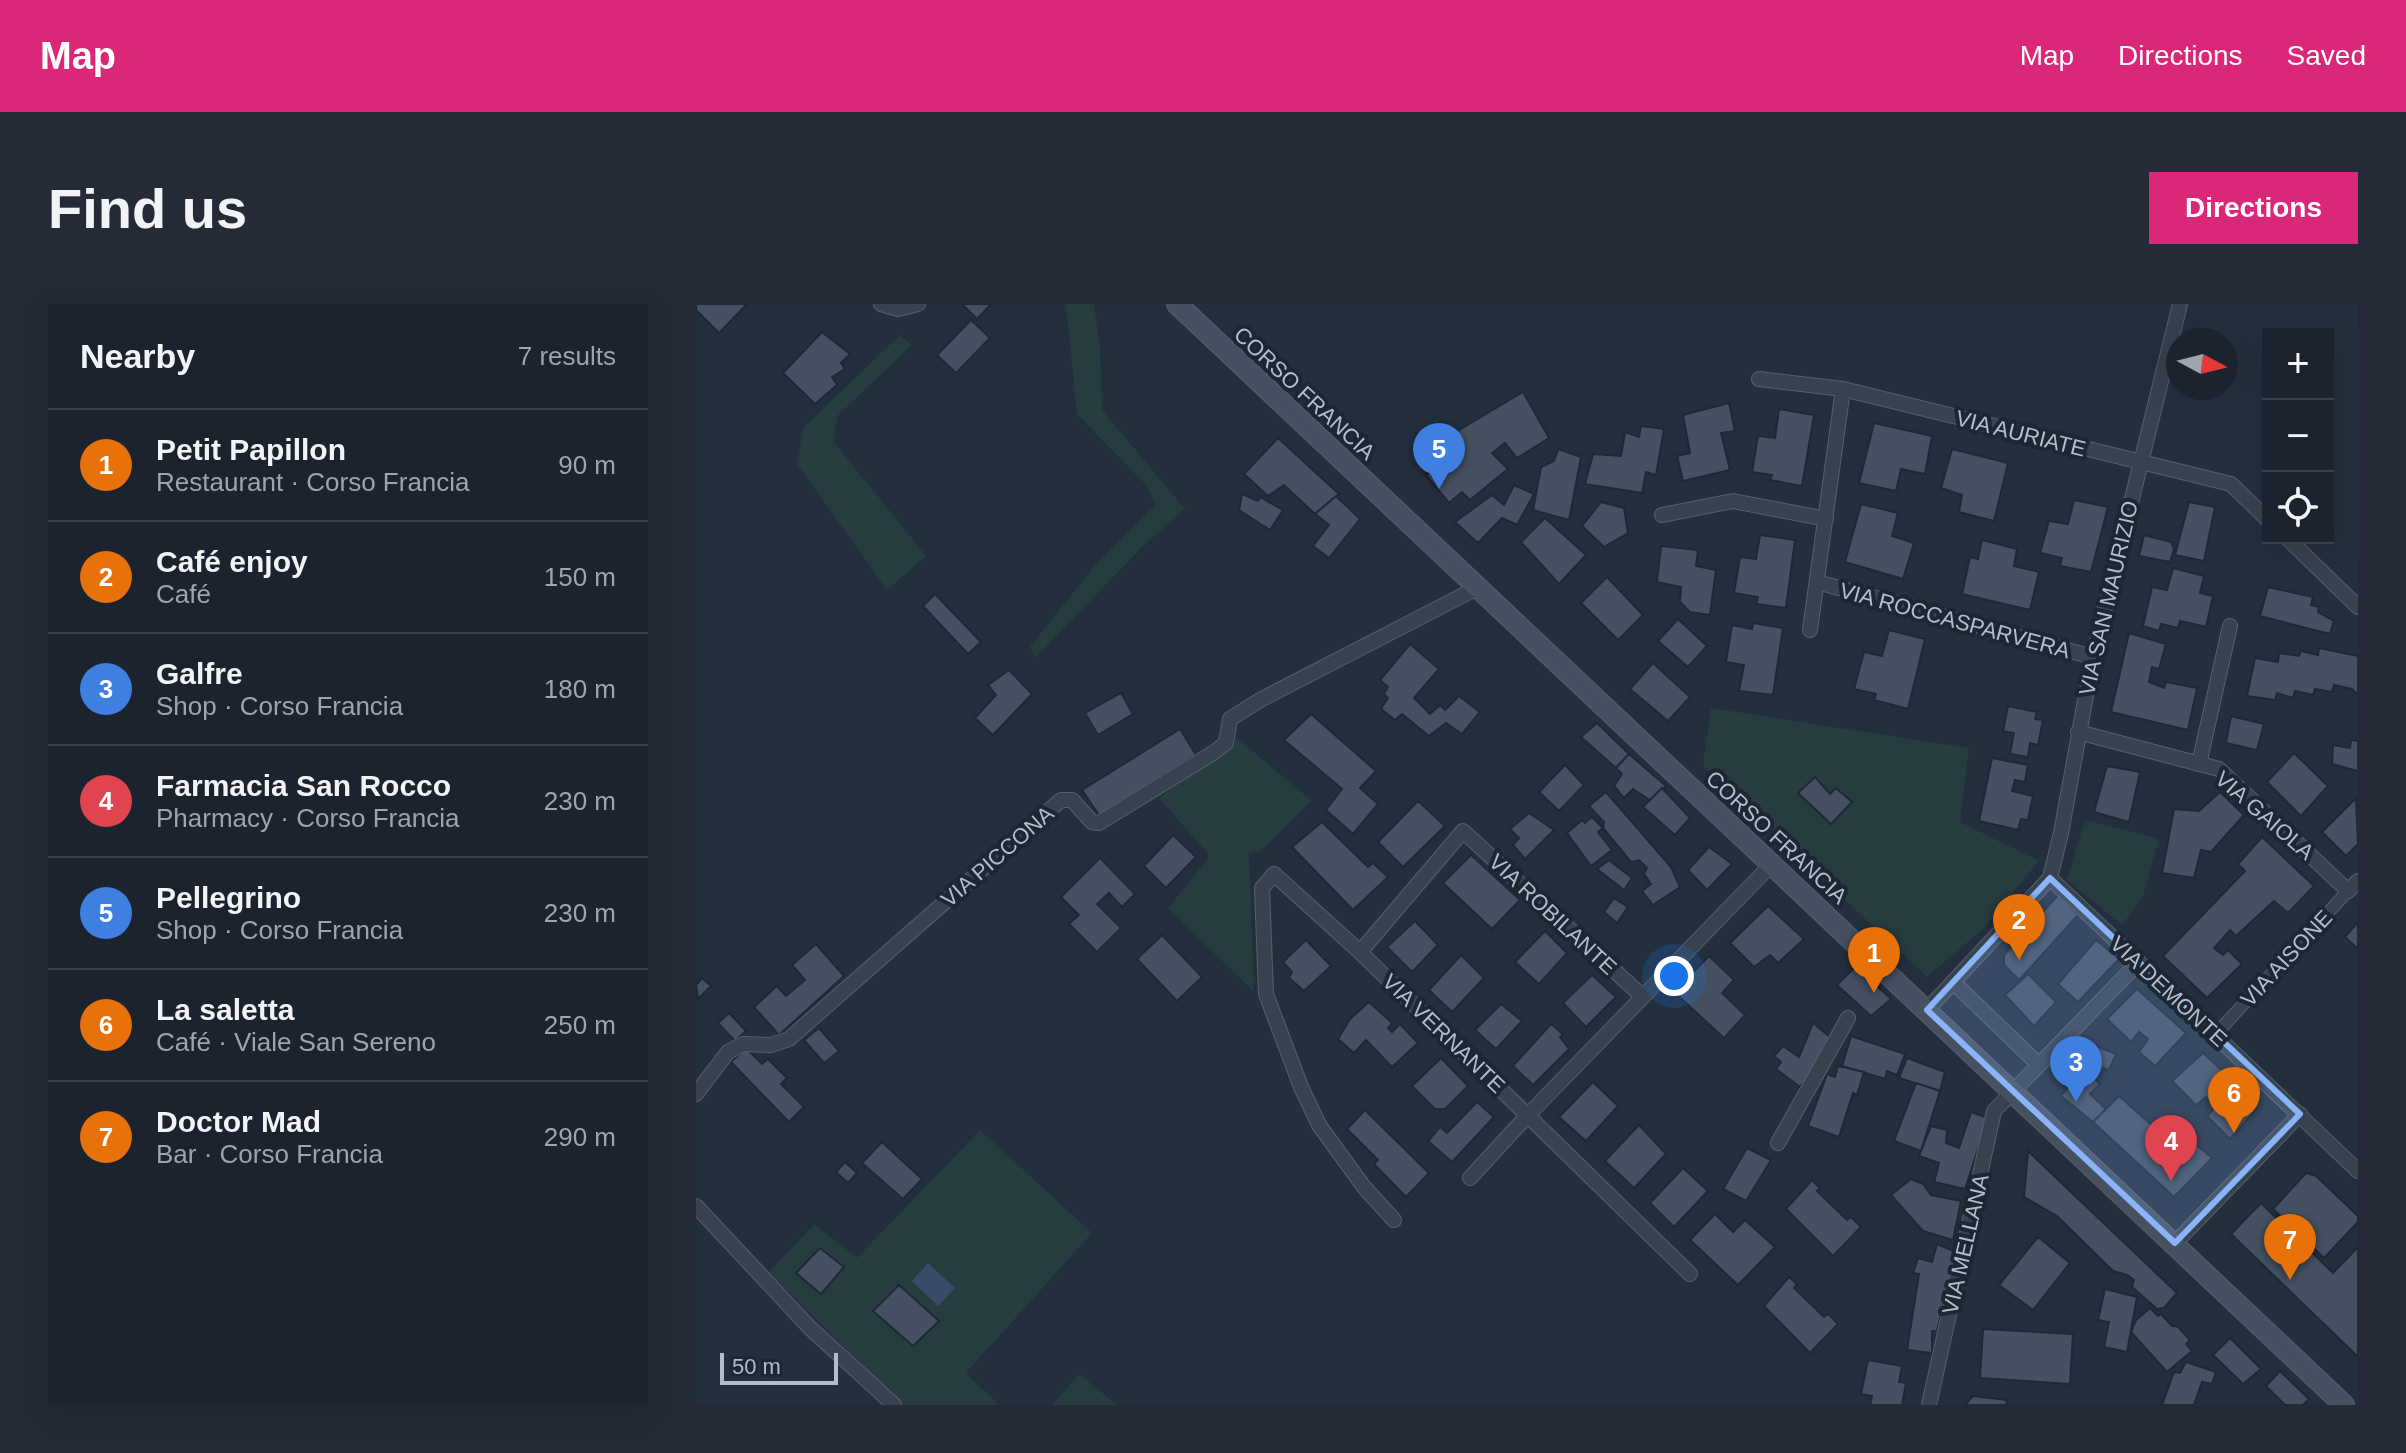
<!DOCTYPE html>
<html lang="en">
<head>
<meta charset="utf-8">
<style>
  body { margin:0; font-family:Arial,sans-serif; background:#242b36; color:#f1f3f6 }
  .controls { position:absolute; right:24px; top:24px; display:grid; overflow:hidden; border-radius:0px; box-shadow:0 8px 32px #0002 }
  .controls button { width:72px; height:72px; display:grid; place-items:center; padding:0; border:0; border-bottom:2px solid #39404a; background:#1b232e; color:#f1f3f6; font:40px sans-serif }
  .compass { position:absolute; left:1470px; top:24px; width:72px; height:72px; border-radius:50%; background:#1b232e; box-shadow:0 8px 32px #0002; rotate:97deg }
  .scale { position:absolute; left:24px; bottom:20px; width:118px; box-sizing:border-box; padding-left:8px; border:4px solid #b4bcc9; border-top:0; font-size:22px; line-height:28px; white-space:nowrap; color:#b4bcc9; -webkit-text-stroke:6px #1d2633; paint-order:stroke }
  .you { position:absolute; left:978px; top:672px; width:28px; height:28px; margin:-20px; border:6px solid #fff; border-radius:50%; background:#1a73e8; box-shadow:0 0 0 12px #1a73e833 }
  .badge { display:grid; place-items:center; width:52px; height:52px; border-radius:50%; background:#db2777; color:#fff; font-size:26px; font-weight:700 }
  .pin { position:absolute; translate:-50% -66px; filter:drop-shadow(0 2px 4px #0008) }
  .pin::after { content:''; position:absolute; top:42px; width:28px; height:24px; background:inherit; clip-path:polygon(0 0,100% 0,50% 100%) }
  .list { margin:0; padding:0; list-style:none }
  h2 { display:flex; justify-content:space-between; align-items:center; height:104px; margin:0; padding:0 32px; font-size:34px }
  h2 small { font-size:26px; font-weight:400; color:#a0a4aa }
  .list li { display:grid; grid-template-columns:52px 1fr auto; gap:24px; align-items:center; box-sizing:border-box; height:112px; padding:0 32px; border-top:2px solid #39404a }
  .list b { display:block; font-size:30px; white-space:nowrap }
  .list p { margin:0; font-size:26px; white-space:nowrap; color:#a0a4aa }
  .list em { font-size:26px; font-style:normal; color:#a0a4aa }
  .icon { flex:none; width:44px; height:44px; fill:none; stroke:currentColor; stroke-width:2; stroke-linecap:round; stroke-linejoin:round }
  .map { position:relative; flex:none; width:1662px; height:1101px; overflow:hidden; border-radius:0px }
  header { display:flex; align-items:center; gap:48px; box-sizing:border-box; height:112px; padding:0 40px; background:#db2777; color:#fff }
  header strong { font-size:38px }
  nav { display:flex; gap:44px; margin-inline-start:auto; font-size:28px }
  .intro { display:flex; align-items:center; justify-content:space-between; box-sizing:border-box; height:192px; padding:0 48px }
  h1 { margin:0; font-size:56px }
  .button { padding:20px 36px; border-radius:0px; background:#db2777; color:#fff; font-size:28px; font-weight:700 }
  main { display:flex; gap:48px; padding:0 48px }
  aside { flex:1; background:#1b232e; border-radius:0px; box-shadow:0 8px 32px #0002 }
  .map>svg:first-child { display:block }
  .green { fill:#263c3f }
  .water { fill:#394c67 }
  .building { fill:#455162; stroke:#1f2835; stroke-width:2 }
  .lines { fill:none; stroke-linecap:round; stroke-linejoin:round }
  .pedestrian-casing { stroke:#565f6c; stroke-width:13 }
  .minor-casing { stroke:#565f6c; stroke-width:16 }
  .secondary-casing { stroke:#565f6c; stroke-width:22 }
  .pedestrian { stroke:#38414e; stroke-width:11 }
  .minor { stroke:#38414e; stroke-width:14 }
  .secondary { stroke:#465061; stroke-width:20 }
  .marked { fill:#8ab4f8; fill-opacity:0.2; stroke:#8ab4f8; stroke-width:6; stroke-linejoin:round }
  .labels { text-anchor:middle; stroke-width:8; stroke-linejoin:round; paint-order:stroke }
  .street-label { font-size:22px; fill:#b4bcc9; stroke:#1d2633 }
</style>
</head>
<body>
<header>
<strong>Map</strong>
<nav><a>Map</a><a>Directions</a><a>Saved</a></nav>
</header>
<div class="intro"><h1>Find us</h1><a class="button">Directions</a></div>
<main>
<aside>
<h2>Nearby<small>7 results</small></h2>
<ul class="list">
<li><span class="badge" style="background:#e8710a">1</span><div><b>Petit Papillon</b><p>Restaurant · Corso Francia</p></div><em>90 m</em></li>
<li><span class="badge" style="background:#e8710a">2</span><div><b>Café enjoy</b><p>Café</p></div><em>150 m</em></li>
<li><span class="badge" style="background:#3f7fe0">3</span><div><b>Galfre</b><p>Shop · Corso Francia</p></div><em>180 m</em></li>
<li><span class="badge" style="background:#e0444e">4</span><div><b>Farmacia San Rocco</b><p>Pharmacy · Corso Francia</p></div><em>230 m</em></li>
<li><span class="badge" style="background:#3f7fe0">5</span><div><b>Pellegrino</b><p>Shop · Corso Francia</p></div><em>230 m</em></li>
<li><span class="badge" style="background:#e8710a">6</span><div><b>La saletta</b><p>Café · Viale San Sereno</p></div><em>250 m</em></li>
<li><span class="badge" style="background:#e8710a">7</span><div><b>Doctor Mad</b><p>Bar · Corso Francia</p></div><em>290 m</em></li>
</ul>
</aside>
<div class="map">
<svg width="1662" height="1101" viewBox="0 0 1662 1101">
  <rect width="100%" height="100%" fill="#242f3e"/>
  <!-- green -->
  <g class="green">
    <polygon points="370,0 398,0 404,44 406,106 489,205 449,240 339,354 334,343 400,260 459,201 451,182 381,110"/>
    <polygon points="204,31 216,41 142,111 137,137 230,252 191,286 101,160 108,123"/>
    <polygon points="1015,404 1273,444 1264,518 1343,557 1287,625 1231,673 1007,461"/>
    <polygon points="541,434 616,497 564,548 553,549 558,688 472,604 514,552 463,494"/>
    <polygon points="1389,516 1463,535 1447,593 1426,621 1371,576"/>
    <polygon points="284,826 396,929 270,1069 303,1101 206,1101 73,968 118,920 161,954"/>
    <polygon points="383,1070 421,1101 356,1101"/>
  </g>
  <!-- water -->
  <polygon class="water" points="232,959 259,984 242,1002 216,977"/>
  <!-- building -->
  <g class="building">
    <polygon points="0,0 51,0 23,29 0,6"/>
    <polygon points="266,0 295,0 281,15"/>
    <polygon points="275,16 294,34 260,69 241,51"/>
    <polygon points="126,28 154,50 145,59 149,65 136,73 141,81 119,100 87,69"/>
    <polygon points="827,88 853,134 821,154 809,139 796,149 812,165 774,196 766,188 753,199 730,171 756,146 748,135"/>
    <polygon points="1033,99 1039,127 1025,129 1034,166 987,177 981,152 994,149 987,111"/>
    <polygon points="1083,105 1118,111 1106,182 1074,176 1076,171 1056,168 1062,132 1079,134"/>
    <polygon points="1178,119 1236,132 1229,170 1205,165 1200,187 1163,179"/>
    <polygon points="945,122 968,125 960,171 950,168 946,189 889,180 897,150 925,152 929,128 943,133"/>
    <polygon points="582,134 643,190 619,210 588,181 572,192 548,170"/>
    <polygon points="862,145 885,153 873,216 837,206 845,163 858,157"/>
    <polygon points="1256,145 1312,159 1298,217 1263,208 1266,191 1245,184"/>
    <polygon points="818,181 838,190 821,221 806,214 782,239 759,218 796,191 808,201"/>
    <polygon points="546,190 562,197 564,193 587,206 574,226 543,206"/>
    <polygon points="640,192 664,215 633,254 617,242 633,221 619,210"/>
    <polygon points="1378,196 1412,203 1395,268 1364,262 1366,254 1344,249 1353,217 1372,220"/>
    <polygon points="905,198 928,204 932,229 908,243 886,222"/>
    <polygon points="1493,198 1519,203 1508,257 1479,251"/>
    <polygon points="1165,200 1202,209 1196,232 1218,239 1207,275 1149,258"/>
    <polygon points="849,214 890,251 863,280 825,238"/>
    <polygon points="1064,231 1099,236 1090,304 1060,300 1062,293 1038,289 1044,253 1060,255"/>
    <polygon points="1448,231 1475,238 1478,245 1474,258 1443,252"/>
    <polygon points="1286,236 1321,245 1318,262 1343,268 1334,306 1266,290 1274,253 1282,255"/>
    <polygon points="965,242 1002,246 1000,262 1020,266 1014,311 994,308 984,298 985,283 961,278"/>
    <polygon points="1477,264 1508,272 1504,289 1517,292 1510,323 1484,317 1482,324 1465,320 1463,327 1447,322 1456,283 1471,286"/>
    <polygon points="911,273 947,311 922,336 885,299"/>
    <polygon points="1572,283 1617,293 1615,301 1623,303 1622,308 1638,317 1634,330 1564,312"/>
    <polygon points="239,290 285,338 272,350 227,302"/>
    <polygon points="982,315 1011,342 992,363 962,337"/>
    <polygon points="1057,319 1087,324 1077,391 1043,387 1048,361 1030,358 1036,321 1056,325"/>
    <polygon points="1193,326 1229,335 1212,405 1178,396 1180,390 1158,385 1168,348 1186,352"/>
    <polygon points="1433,329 1470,340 1463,365 1456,363 1453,378 1468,384 1470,378 1501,384 1492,426 1415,408"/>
    <polygon points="714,340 743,365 718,394 734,410 744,401 749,406 763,392 784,408 766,430 750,419 733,432 706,410 699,416 685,405 692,394 688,390 692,383 684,376"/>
    <polygon points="1623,344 1662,352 1662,391 1656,385 1638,381 1636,388 1619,385 1617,391 1599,387 1597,394 1581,389 1579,396 1551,392 1559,354 1582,358 1583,349 1603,352 1605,347 1622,351"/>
    <polygon points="957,359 994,393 972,417 934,385"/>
    <polygon points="313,366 336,390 297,431 279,414 300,391 292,381"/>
    <polygon points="425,389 437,410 402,431 389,409"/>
    <polygon points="1312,402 1341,408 1339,415 1347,416 1342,441 1334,439 1332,453 1314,450 1318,429 1307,427"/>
    <polygon points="615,410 680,467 664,484 682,500 657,530 630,506 646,485 588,436"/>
    <polygon points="1535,412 1568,420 1561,446 1530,439"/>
    <polygon points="901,419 933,450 920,464 885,433"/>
    <polygon points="484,425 500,451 403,511 386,486"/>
    <polygon points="1655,436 1662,437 1662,467 1636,460 1637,441 1654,444"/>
    <polygon points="1598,449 1632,482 1605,512 1571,478"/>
    <polygon points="933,450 970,482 954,496 937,485 928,494 918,482 926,470 920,464"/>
    <polygon points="1296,454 1332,461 1329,478 1319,476 1316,487 1337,492 1332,516 1325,515 1322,526 1283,517"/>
    <polygon points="869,461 888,481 863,507 843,488"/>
    <polygon points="1411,462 1444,468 1433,518 1398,508"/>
    <polygon points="1119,473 1134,490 1140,484 1156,498 1135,520 1102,489"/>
    <polygon points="966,484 994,514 979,531 947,503"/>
    <polygon points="910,488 975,563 984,583 957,601 946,587 955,580 948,570 951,564 943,556 935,558 907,524 908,518 893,502"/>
    <polygon points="1524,488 1548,511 1515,548 1505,546 1498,574 1466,569 1478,505 1503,507"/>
    <polygon points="1660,494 1662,540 1650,552 1626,528"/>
    <polygon points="722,497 749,522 707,563 682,538"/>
    <polygon points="833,509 858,526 829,555 817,541 823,534 814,525"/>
    <polygon points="896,513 907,524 902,528 916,546 895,562 871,529 886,516 889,519"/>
    <polygon points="626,518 672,563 677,559 692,573 657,606 596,543"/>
    <polygon points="477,531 500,553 470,584 448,562"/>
    <polygon points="1566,533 1618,582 1592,609 1578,597 1540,632 1534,626 1518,644 1527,651 1532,646 1546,660 1511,694 1467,652 1549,567 1542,560"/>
    <polygon points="1013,543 1036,560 1011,586 992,566"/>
    <polygon points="775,551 824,596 796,625 747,579"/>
    <polygon points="404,554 439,590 426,603 413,589 401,600 425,624 401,648 373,620 383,611 365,593"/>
    <polygon points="913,556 936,574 928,586 901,565"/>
    <polygon points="1362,591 1382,611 1323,676 1308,661 1308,651"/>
    <polygon points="918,594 932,603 921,619 908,608"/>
    <polygon points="1072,602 1108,635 1082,659 1074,651 1058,663 1034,639"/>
    <polygon points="719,617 742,641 716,668 691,643"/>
    <polygon points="1662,618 1662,645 1649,633"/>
    <polygon points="849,627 871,649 843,680 819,658"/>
    <polygon points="466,631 506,673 481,697 441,655"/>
    <polygon points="610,636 635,662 608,687 593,674 596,668 587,658"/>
    <polygon points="1400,636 1423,655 1382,698 1362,680"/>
    <polygon points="120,640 148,672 83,731 58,703 81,682 90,692 109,676 96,661"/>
    <polygon points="765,651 788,674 756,708 733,686"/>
    <polygon points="1013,652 1038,676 1026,689 1049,711 1028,734 978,688"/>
    <polygon points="1160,662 1195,695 1175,712 1141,681"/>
    <polygon points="1332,670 1360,698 1338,722 1309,691"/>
    <polygon points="896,671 920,693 890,723 867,699"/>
    <polygon points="6,674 15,682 2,695 0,681"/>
    <polygon points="1441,685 1490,729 1459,762 1443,748 1452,735 1443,728 1435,738 1411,715"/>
    <polygon points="673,698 696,719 692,724 696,728 704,720 722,739 696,763 670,736 658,749 642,735 654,715"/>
    <polygon points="805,700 826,717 800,745 779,726"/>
    <polygon points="33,709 50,727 39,737 22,719"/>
    <polygon points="1117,719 1134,733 1123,761 1104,783 1080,765 1085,758 1078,752 1087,742 1103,753"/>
    <polygon points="855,720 867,730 864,733 873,745 837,781 817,762"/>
    <polygon points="123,724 143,747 128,759 108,736"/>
    <polygon points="1155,732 1209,750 1201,771 1191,767 1189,775 1146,762"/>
    <polygon points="1385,736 1420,750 1413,766 1384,756 1380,768 1369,765 1377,743"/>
    <polygon points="50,744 66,760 72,755 91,774 85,780 108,803 93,818 35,758"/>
    <polygon points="1507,749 1564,801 1534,835 1511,812 1520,802 1510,793 1500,801 1476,777"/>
    <polygon points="745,754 772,782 749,805 739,805 716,782"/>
    <polygon points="1211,754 1249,768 1244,787 1203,774"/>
    <polygon points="1142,762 1168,768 1161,791 1157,789 1143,833 1112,822 1131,770 1139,773"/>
    <polygon points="1388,764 1404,780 1394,790 1410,805 1397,818 1365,792"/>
    <polygon points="897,778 922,802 890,837 863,813"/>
    <polygon points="1220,779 1244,787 1225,847 1198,837"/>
    <polygon points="1423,792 1477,840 1488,830 1516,854 1478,893 1397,818"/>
    <polygon points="781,798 798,813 756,858 732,837 744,823 751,829"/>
    <polygon points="669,806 733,869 710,893 678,860 682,856 651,825"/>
    <polygon points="1275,808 1292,814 1269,885 1238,878 1243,859 1223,852 1235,822 1251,826 1250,839 1263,844"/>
    <polygon points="943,821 970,850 938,884 909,857"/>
    <polygon points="186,838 226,875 207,895 166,859"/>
    <polygon points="1051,844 1075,856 1050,897 1027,885"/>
    <polygon points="1332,847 1481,989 1468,1004 1461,1005 1436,983 1438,976 1431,971 1417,967 1361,912 1328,893"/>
    <polygon points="149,858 161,869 152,879 140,868"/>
    <polygon points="987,864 1012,887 978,923 954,899"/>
    <polygon points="1610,869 1620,872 1662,912 1662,918 1628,954 1577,905"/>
    <polygon points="1215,875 1227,880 1235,891 1265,897 1257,936 1227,927 1195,891"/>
    <polygon points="1116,876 1124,884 1121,887 1151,916 1155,913 1165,923 1137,952 1090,905"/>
    <polygon points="1565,899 1637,969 1662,943 1662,1053 1535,930"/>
    <polygon points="1019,910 1037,928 1049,916 1079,943 1042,981 994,936"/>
    <polygon points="1342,933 1374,959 1337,1006 1303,981"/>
    <polygon points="1241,940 1260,948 1241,1027 1236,1027 1236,1049 1211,1046 1223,970 1217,969 1222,954 1236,958"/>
    <polygon points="124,944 148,963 125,990 100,969"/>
    <polygon points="1093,973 1101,980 1098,984 1128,1013 1132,1010 1142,1020 1114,1049 1068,1002"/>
    <polygon points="203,981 243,1017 217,1042 177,1007"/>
    <polygon points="1409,985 1441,993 1431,1048 1408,1043 1413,1018 1402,1016"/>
    <polygon points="1454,1004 1462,1012 1465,1010 1476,1022 1481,1022 1494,1036 1490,1040 1496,1047 1471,1068 1435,1028 1440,1016"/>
    <polygon points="1287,1025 1377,1030 1374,1080 1284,1074"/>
    <polygon points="1534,1034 1565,1065 1547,1080 1517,1051"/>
    <polygon points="1172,1056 1206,1062 1203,1078 1210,1079 1206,1101 1174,1101 1176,1092 1165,1090"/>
    <polygon points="1490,1058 1520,1068 1516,1080 1506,1078 1498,1101 1466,1101 1478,1068 1484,1069"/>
    <polygon points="1584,1067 1613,1095 1607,1101 1589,1101 1570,1082"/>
    <polygon points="1277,1092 1311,1096 1310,1101 1269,1101"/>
  </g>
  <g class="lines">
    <defs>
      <polyline id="pedestrian" points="1519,731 1652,587"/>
      <g id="minor">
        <polyline points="185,0 202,5 222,0"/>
        <polyline points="1063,75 1147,85 1535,180 1572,216"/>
        <polyline points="966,211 1037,197 1130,215"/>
        <polyline points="1591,234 1662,303"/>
        <polyline points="1121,278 1397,353"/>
        <polyline points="1114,326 1147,85"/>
        <polyline points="1382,428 1523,465 1652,587 1662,577"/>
        <polyline points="1503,460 1534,322"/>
        <polyline points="1354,574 1662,867"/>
        <polyline points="664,648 767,527 947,693"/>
        <polyline points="1257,678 1342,760"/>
        <polyline points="1231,706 1354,574 1365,529 1397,353 1484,0"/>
        <polyline points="0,790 32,748 47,740 75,741 93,735 365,496 376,496 396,518 403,519 517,449 530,439 534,415 564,396 781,284"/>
        <polyline points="1082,839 1152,714"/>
        <polyline points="774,874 832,811 1075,561"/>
        <polyline points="0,902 114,1024 198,1101"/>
        <polyline points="698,916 668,883 623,821 605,783 570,690 566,584 578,570 664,648 994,970"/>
        <polyline points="1479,939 1604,810"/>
        <polyline points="1233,1101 1298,807 1443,658"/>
      </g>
      <path id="secondary" d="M481,0c388,368 780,732 1167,1101"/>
    </defs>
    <!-- pedestrian casing -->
    <use href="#pedestrian" class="pedestrian-casing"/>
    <!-- minor casing -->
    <use href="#minor" class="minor-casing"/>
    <!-- secondary casing -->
    <use href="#secondary" class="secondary-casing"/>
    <!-- pedestrian -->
    <use href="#pedestrian" class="pedestrian"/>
    <!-- minor -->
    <use href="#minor" class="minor"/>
    <!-- secondary -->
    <use href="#secondary" class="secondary"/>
  </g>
  <!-- marked area -->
  <path class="marked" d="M1354,574l250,236 -125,129 -248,-233z"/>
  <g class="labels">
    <!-- street labels -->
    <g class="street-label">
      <text transform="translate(609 89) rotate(43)" y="8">CORSO FRANCIA</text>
      <text transform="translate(1325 129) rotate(14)" y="8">VIA AURIATE</text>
      <text transform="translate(1412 294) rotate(-77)" y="8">VIA SAN MAURIZIO</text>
      <text transform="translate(1259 316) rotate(15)" y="8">VIA ROCCASPARVERA</text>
      <text transform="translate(1569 511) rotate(41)" y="8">VIA GAIOLA</text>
      <text transform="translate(1081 533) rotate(43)" y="8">CORSO FRANCIA</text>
      <text transform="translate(301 552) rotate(-41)" y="8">VIA PICCONA</text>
      <text transform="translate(857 610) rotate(43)" y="8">VIA ROBILANTE</text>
      <text transform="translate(1590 654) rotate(-47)" y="8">VIA AISONE</text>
      <text transform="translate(1473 687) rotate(43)" y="8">VIA DEMONTE</text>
      <text transform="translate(748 729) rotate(44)" y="8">VIA VERNANTE</text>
      <text transform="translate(1269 940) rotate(-77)" y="8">VIA MELLANA</text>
    </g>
  </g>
</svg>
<div class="controls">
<button>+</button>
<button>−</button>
<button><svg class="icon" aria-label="locate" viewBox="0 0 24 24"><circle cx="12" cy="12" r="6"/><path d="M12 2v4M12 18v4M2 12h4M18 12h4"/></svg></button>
</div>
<svg class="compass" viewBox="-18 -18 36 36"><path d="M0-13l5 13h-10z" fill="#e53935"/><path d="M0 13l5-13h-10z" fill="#a0a4aa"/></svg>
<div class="scale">50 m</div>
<div class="you"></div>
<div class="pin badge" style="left:1178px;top:689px;background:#e8710a">1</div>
<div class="pin badge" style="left:1323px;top:656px;background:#e8710a">2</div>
<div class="pin badge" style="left:1380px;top:798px;background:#3f7fe0">3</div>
<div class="pin badge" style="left:1475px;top:877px;background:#e0444e">4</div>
<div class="pin badge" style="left:743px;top:185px;background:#3f7fe0">5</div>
<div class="pin badge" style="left:1538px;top:829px;background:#e8710a">6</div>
<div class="pin badge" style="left:1594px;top:976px;background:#e8710a">7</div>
</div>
</main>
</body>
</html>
